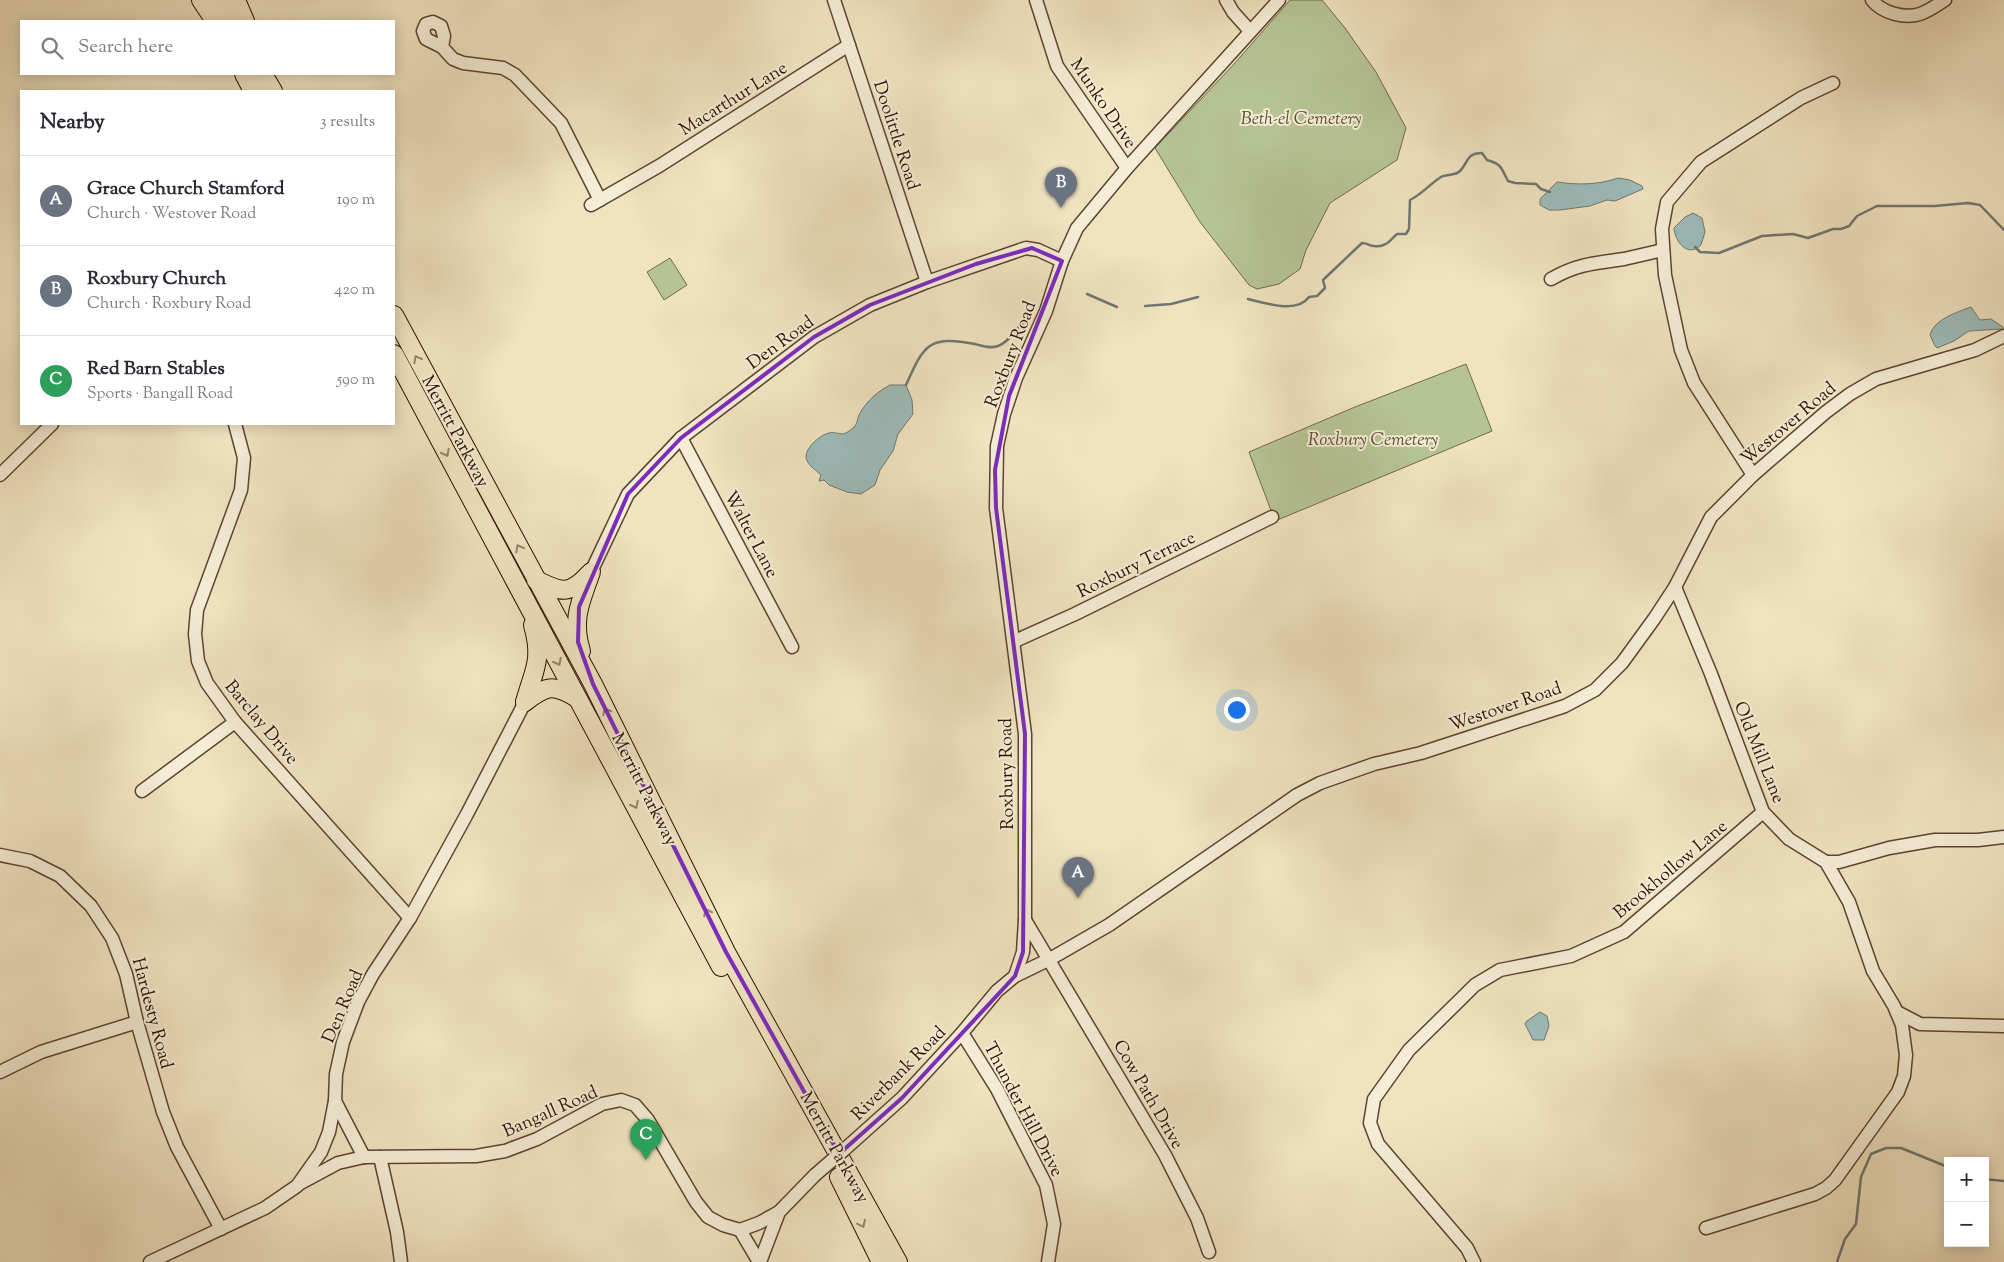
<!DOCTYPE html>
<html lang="en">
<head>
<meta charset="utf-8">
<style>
  body { margin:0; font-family:"Sorts Mill Goudy",serif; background:#f2f2f3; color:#2b2b33 }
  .controls { position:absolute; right:15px; bottom:15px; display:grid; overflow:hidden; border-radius:0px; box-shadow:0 2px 12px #0003 }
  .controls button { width:45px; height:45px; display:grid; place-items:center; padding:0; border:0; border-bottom:1px solid #e1e1e2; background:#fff; color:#2b2b33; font:25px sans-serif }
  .you { position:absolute; left:1236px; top:709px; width:18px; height:18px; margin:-12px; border:4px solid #fff; border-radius:50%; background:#1a73e8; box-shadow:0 0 0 8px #1a73e833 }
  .badge { display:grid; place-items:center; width:32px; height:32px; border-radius:50%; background:#d93025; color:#fff; font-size:16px; font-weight:700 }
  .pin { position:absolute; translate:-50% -41px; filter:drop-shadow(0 1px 2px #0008) }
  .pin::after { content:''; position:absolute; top:26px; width:18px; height:15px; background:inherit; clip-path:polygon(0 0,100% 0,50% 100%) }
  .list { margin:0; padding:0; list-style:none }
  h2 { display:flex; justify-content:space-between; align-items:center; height:65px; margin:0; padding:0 20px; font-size:21px }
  h2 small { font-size:16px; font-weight:400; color:#7c7c81 }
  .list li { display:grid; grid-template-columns:32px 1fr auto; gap:15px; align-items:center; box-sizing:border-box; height:90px; padding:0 20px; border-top:1px solid #e1e1e2 }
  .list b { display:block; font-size:19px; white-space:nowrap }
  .list p { margin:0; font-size:16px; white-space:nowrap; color:#7c7c81 }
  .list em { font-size:16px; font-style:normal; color:#7c7c81 }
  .icon { flex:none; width:28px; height:28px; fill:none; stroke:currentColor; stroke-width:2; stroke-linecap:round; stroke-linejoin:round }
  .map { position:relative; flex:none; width:2004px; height:1262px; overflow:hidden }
  .search { position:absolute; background:#fff; box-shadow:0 2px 12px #0003; left:20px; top:20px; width:375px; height:55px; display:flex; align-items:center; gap:12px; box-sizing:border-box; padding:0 18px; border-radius:0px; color:#7c7c81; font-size:19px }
  .panel { position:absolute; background:#fff; box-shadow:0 2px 12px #0003; left:20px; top:90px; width:375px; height:335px; border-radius:0px }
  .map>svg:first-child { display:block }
  .green { fill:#b6c495; stroke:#706a4a }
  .water { fill:#9dbcbb; stroke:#6f7770 }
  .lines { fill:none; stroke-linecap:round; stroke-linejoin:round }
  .stream { stroke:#6f7770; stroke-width:2.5 }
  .minor-casing { stroke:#5c4430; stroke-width:15 }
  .highway-casing { stroke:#2b0f00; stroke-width:20 }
  .minor { stroke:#f5edd6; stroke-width:12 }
  .highway { stroke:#f0e3c0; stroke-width:18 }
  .minor-bridge-casing { stroke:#5c4430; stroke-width:15; stroke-linecap:butt }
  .minor-bridge { stroke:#f5edd6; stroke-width:12 }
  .oneway { stroke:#97846a }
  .marked { fill:none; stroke:#7b2cbf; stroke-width:4; stroke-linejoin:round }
  .labels { text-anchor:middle; stroke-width:4; stroke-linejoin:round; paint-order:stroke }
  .street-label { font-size:18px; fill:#2b0f00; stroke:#f5edd6 }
  .park-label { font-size:18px; font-style:italic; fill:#5c4e34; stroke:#f5edd6 }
</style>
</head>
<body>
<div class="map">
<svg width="2004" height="1262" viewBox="0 0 2004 1262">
  <rect width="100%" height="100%" fill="#f0e3c0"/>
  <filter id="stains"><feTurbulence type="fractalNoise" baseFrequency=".004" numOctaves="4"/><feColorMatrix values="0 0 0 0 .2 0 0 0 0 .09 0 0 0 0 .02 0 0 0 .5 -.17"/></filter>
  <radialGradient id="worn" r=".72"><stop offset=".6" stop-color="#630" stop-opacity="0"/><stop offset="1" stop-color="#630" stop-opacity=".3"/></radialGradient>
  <!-- green -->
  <g class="green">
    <polygon points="1290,0 1322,0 1345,28 1376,72 1406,128 1397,160 1330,203 1306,250 1300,269 1279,284 1257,289 1249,285 1200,222 1155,148 1234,64"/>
    <polygon points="670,258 687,285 664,300 647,272"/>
    <polygon points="1466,364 1492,431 1275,521 1249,452 1355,407"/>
  </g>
  <!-- water -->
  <g class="water">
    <path d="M1618,178l12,2 12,6 1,3 -28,12 -8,-1 -17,6 -30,4h-11l-9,-5v-6l17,-17c21,3 41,3 61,-4z"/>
    <path d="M1693,213l9,5 3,14 -4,13c-13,13 -26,-3 -27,-17l11,-11z"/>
    <path d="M1971,307l9,13 11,-1 12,8 -1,2 -33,2 -15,10 -17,7 -2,-2 -5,-11c4,-16 28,-23 41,-28z"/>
    <path d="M890,385h16l6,15 1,14 -15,20 -5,17 -13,19 -5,15 -14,9 -14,-2 -18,-7 -5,-5 -5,1 2,-6c-5,-5 -14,-10 -15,-18 0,-10 14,-22 23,-24 12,-2 12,6 25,-6 4,-4 3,-9 6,-14 7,-12 18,-22 30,-28z"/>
    <polygon points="1540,1012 1547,1016 1549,1026 1544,1040 1533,1040 1525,1024 1527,1021"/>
  </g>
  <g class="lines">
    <!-- stream -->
    <g class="stream">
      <polyline points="1695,247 1700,252 1719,253 1762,236 1793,234 1808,238 1833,229 1841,229 1849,226 1857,216 1877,206 1935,206 1968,203 1980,205 2004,230"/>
      <polyline points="1087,294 1117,307"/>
      <path d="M1248,299c17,4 49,15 61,-2l8,-1 8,-8 -2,-8 39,-37c6,0 7,3 12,3 12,2 16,-6 23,-12h9l3,-5 1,-29c12,-6 20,-16 31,-23 5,-3 14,-1 19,-6 8,-8 6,-18 22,-18l5,7c15,4 14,8 21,21l7,2 21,1 5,5 9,3"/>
      <polyline points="1145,306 1171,304 1198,297"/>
      <path d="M906,385c18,-40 22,-50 69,-41 7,2 15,5 23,2 14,-5 18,-21 31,-27"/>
      <polyline points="1985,1179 2004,1181"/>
      <polyline points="1837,1262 1845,1239 1856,1224 1861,1177 1871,1154 1886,1148 1901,1148 1948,1167"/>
    </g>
    <defs>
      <g id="minor">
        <polyline points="834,0 927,282"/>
        <polyline points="1036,0 1057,66 1127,168"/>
        <polyline points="1226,0 1233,12 1250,31"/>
        <path d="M1872,0c10,13 33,19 48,14 9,-3 17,-9 25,-14"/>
        <polyline points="442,47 444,36 441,26 433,22 426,24 423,31 426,39 442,47 453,59 463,63 503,68 515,75 561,123 600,200"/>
        <polyline points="591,205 659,166 849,45"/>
        <path d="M1551,279c26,-15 44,-16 73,-20 13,-3 26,-6 39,-9"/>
        <polyline points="235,424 244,458 241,490 197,610 195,634 198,661 207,683 235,722 410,918"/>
        <polyline points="681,438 792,647"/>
        <polyline points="0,475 52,424"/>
        <polyline points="1753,475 1694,383 1681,350 1665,275 1662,229 1667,202 1701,162 1801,98 1833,83"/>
        <polyline points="591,572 628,494 681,438 814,337 870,305 927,282 1026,248 1038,250 1062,261"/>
        <polyline points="1675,587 1711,674 1763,812 1789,839 1826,862 1849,902 1873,971 1894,1006 1902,1025 1906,1055 1904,1076 1898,1092 1835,1180 1826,1188 1815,1194 1706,1228"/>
        <polyline points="1015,641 1075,614 1272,517"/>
        <polyline points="142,791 235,722"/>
        <polyline points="0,855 30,861 60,876 91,906 112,938 126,974 137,1022 163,1112 177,1147 221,1229"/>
        <polyline points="1826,862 1839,862 1889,848 1935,840 1978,840 2004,837"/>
        <polyline points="1025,920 1165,1155 1197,1218 1209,1252"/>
        <polyline points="1015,976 1023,952 1025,920 1025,734 996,508 997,446 1004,414 1016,378 1046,311 1062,261 1077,228 1127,168 1279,0"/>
        <polyline points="1897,1012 1920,1024 2004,1026"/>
        <polyline points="962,1033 997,1089 1046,1185 1054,1224 1048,1262"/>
        <polyline points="0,1072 41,1052 137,1022"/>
        <polyline points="335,1101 364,1157"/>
        <polyline points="845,1149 902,1098 962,1033 997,991 1015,976 1050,959 1109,925 1297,795 1320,783 1374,764 1421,753 1565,706 1595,690 1622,663 1654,619 1675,587 1711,517 1753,475 1826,412 1850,394 1876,379 1975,350 2004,336"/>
        <polyline points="380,1157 397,1232 401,1262"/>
        <polyline points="299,1184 338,1163 364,1157 476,1156 505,1151 537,1139 602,1104 621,1100 635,1105 648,1120 696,1202 708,1217 723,1225 740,1230 759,1262"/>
        <polyline points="740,1230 759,1223 779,1212"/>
        <polyline points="150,1262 265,1208 297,1186 321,1152 329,1132 335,1101 336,1074 343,1042 358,1002 373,974 410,918 467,814 525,702"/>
        <polyline points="760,1262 779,1212 815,1175"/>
        <polyline points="1474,1262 1467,1248 1378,1144 1370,1123 1374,1099 1409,1050 1475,985 1500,970 1571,956 1624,932 1763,812"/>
      </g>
      <g id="highway">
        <polyline points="201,0 215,21"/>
        <polyline points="220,0 233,21"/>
        <polyline points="236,0 245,21"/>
        <polyline points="244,74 253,91"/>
        <polyline points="263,74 273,91"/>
        <polyline points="394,315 593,684 726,952 898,1262"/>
        <polyline points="394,354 721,967"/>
        <path d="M536,580c25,12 33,16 53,-6"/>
        <path d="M581,651c-10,-32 0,-50 10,-79"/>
        <path d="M525,702c9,-33 18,-41 8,-77"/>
        <path d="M525,702c22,-17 28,-18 52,-4"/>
        <polyline points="839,1177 881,1262"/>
      </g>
    </defs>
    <!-- minor casing -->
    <use href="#minor" class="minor-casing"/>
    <!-- highway casing -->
    <use href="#highway" class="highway-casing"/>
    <!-- minor -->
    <use href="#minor" class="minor"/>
    <!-- highway -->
    <use href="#highway" class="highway"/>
    <defs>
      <polyline id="minor-bridge" points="815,1175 845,1149"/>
    </defs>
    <!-- minor-bridge casing -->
    <use href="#minor-bridge" class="minor-bridge-casing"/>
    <!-- minor-bridge -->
    <use href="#minor-bridge" class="minor-bridge"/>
  </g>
  <!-- one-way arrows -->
  <defs><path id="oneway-chevron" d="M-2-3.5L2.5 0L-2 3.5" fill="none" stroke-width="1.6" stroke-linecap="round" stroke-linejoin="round" transform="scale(1.25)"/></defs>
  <g class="oneway">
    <use href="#oneway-chevron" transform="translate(417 359) rotate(-118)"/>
    <use href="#oneway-chevron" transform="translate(446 453) rotate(62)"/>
    <use href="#oneway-chevron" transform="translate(519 548) rotate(-118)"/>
    <use href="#oneway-chevron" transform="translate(558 662) rotate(62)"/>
    <use href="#oneway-chevron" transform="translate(606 711) rotate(-117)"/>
    <use href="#oneway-chevron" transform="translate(635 805) rotate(62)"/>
    <use href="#oneway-chevron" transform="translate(707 912) rotate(-117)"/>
    <use href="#oneway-chevron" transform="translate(862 1224) rotate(64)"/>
  </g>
  <!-- marked area -->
  <path class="marked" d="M1032,248l30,13 -53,135 -14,74 1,38 29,226 -2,218 -8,24 -113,122 -63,56 -113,-202 -133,-268 -15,-42 1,-35 49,-113 53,-56 133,-101 56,-32 106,-41z"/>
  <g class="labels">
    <!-- street labels -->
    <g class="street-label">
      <text transform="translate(733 98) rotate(-32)" y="6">Macarthur Lane</text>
      <text transform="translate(1104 103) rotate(56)" y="6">Munko Drive</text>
      <text transform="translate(897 135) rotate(72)" y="6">Doolittle Road</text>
      <text transform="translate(780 342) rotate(-36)" y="6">Den Road</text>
      <text transform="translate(1010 354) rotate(-69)" y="6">Roxbury Road</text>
      <text transform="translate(1788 423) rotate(-40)" y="6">Westover Road</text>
      <text transform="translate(456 431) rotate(62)" y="6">Merritt Parkway</text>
      <text transform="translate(752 534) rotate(62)" y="6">Walter Lane</text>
      <text transform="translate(1136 564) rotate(-26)" y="6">Roxbury Terrace</text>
      <text transform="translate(1505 706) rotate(-19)" y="6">Westover Road</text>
      <text transform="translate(262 722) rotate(50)" y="6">Barclay Drive</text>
      <text transform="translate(1760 752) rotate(68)" y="6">Old Mill Lane</text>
      <text transform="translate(1006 774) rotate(-91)" y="6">Roxbury Road</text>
      <text transform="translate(645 789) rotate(63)" y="6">Merritt Parkway</text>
      <text transform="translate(1670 869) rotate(-40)" y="6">Brookhollow Lane</text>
      <text transform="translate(342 1006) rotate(-67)" y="6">Den Road</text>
      <text transform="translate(153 1013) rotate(75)" y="6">Hardesty Road</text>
      <text transform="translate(898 1073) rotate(-45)" y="6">Riverbank Road</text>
      <text transform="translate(1149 1094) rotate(60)" y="6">Cow Path Drive</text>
      <text transform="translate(1024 1109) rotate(62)" y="6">Thunder Hill Drive</text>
      <text transform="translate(550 1111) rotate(-24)" y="6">Bangall Road</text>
      <text transform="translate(835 1147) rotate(61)" y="6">Merritt Parkway</text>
    </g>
    <!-- park labels -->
    <g class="park-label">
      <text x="1301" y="124">Beth-el Cemetery</text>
      <text x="1373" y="445">Roxbury Cemetery</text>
    </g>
  </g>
  <rect width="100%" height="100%" filter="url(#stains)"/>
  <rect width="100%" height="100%" fill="url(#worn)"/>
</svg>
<div class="controls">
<button>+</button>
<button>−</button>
</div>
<div class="you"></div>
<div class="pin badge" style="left:1078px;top:898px;background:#6b7280">A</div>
<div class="pin badge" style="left:1061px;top:208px;background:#6b7280">B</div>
<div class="pin badge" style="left:646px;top:1160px;background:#2e9e5b">C</div>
<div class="search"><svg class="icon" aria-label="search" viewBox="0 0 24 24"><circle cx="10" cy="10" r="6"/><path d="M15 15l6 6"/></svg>Search here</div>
<section class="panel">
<h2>Nearby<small>3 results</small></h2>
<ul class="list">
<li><span class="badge" style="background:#6b7280">A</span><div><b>Grace Church Stamford</b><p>Church · Westover Road</p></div><em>190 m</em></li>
<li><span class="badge" style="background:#6b7280">B</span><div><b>Roxbury Church</b><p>Church · Roxbury Road</p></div><em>420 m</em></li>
<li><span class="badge" style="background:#2e9e5b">C</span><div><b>Red Barn Stables</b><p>Sports · Bangall Road</p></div><em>590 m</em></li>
</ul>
</section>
</div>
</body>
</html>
